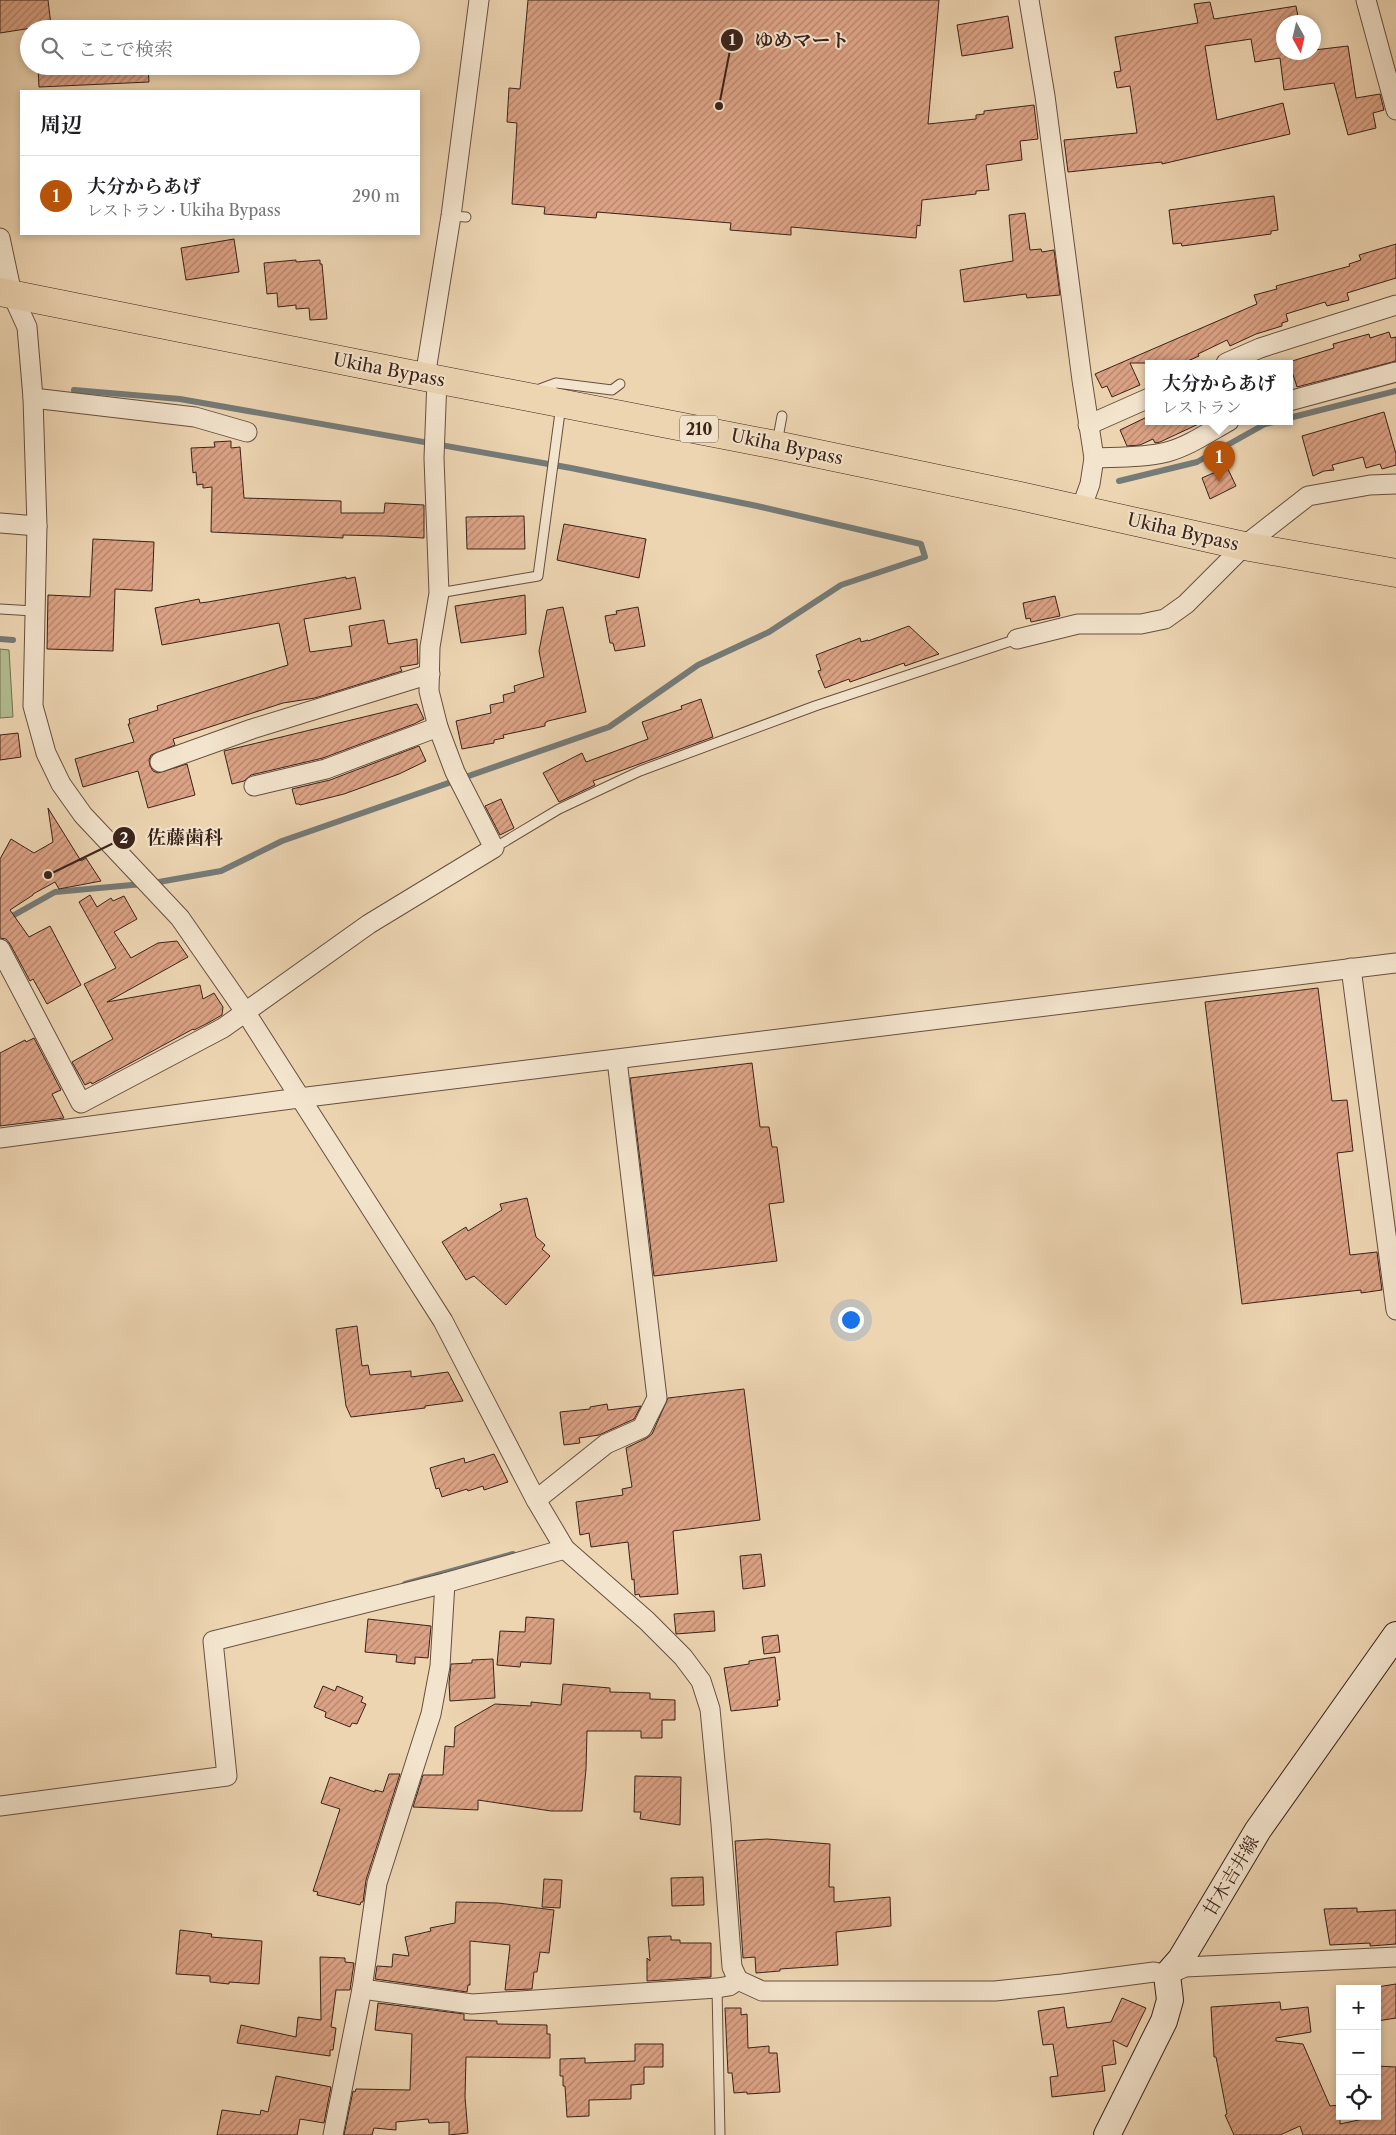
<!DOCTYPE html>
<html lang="ja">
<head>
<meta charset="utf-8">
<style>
  body { margin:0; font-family:"Libre Caslon Text","Noto Serif JP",serif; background:#f2f2f2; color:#202124 }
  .controls { position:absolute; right:15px; bottom:15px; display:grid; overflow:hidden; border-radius:0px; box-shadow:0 2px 8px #0003 }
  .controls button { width:45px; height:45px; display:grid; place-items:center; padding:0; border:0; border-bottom:1px solid #e0e0e0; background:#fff; color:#202124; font:25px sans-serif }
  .compass { position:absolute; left:1276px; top:15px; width:45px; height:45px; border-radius:50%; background:#fff; box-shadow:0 2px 8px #0003; rotate:172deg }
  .you { position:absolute; left:850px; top:1319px; width:18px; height:18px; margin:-12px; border:4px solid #fff; border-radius:50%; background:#1a73e8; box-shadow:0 0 0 8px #1a73e833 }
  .badge { display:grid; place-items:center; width:32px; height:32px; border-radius:50%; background:#b45309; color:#fff; font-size:16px; font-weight:700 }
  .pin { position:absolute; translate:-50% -41px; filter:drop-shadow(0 1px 2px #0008) }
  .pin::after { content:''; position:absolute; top:26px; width:18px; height:15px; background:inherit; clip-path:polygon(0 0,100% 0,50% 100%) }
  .popup { position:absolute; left:1145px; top:360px; width:148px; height:65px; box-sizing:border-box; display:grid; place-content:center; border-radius:0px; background:#fff; filter:drop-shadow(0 1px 4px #0005); font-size:16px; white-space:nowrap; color:#757577 }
  .popup b { font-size:19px; color:#202124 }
  .popup::after { content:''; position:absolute; left:50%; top:100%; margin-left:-10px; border:10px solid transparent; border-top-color:#fff }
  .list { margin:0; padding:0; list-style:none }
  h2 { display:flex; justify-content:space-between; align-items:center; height:65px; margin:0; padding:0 20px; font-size:21px }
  h2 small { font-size:16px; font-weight:400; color:#757577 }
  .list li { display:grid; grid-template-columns:32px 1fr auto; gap:15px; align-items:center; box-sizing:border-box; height:80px; padding:0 20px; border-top:1px solid #e0e0e0 }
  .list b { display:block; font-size:19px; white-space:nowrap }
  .list p { margin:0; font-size:16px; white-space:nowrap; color:#757577 }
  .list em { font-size:16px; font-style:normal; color:#757577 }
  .icon { flex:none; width:28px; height:28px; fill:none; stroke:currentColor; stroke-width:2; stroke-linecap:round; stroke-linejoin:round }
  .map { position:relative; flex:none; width:1396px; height:2135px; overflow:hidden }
  .search { position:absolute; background:#fff; box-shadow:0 2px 8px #0003; left:20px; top:20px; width:400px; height:55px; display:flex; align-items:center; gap:12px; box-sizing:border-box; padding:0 18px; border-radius:28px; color:#757577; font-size:19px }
  .panel { position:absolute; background:#fff; box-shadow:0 2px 8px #0003; left:20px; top:90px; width:400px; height:145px; border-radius:0px }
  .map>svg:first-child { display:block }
  .pitch { fill:#b2be91; stroke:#767055 }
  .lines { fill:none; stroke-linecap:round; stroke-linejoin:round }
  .stream { stroke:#757b78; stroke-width:6 }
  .building { fill:url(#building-hatch); stroke:#3a2219 }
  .lane-casing { stroke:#674f3f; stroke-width:11 }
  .street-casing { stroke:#674f3f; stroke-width:21 }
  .secondary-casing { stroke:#3a2219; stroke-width:28 }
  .highway-casing { stroke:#3a2219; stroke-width:29 }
  .lane { stroke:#f3e4cd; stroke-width:9 }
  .street { stroke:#f3e4cd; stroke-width:19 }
  .secondary { stroke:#f3e4cd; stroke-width:26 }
  .highway { stroke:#edd5b2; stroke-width:28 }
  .labels { text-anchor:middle; stroke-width:4; stroke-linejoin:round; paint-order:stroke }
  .shield { fill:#f3e4cd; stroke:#725c4f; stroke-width:1 }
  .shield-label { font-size:16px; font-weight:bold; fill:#3a2219 }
  .street-label { font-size:18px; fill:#3a2219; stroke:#f3e4cd }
  .leader { fill:none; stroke:#3a2219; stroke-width:2 }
  .callout-dot { fill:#3a2219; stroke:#f3e4cd; stroke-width:2 }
  .mark-label { font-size:15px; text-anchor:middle; font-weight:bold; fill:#fff }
  .callout-label { font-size:19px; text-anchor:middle; font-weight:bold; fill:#3a2219; stroke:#f3e4cd; stroke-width:4; stroke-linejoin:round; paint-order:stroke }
</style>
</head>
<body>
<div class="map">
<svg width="1396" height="2135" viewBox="0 0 1396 2135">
  <defs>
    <pattern id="building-hatch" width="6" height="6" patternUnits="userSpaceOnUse" patternTransform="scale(1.25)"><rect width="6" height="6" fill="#dca285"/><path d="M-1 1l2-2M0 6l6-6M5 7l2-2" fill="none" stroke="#b3846c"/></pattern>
  </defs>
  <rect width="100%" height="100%" fill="#edd5b2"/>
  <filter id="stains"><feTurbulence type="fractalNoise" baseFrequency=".004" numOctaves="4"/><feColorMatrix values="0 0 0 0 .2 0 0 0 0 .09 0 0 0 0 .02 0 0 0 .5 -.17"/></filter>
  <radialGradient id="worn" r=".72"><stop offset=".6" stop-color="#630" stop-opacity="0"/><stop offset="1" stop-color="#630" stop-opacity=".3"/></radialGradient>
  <!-- pitch -->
  <polygon class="pitch" points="0,649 9,650 13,717 0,718"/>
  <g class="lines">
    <!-- stream -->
    <g class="stream">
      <polyline points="74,390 180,399 571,468 757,506 921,544 925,557 841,585 769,632 698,665 609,727 282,841 221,871 153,883"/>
      <polyline points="1289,418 1396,391"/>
      <polyline points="1119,481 1197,462 1265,424 1278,421"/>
      <polyline points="0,639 13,640"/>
      <polyline points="0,923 55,892 143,884"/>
      <polyline points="405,1584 513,1554"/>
    </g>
  </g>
  <!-- building -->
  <g class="building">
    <polygon points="0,0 48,0 51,25 0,33"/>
    <polygon points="528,0 939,0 928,124 976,119 976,115 984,114 984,111 1034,105 1038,139 1020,141 1022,160 986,165 989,190 976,191 976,194 922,200 920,226 917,225 916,238 791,227 791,235 730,230 731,223 597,212 596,218 544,214 545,207 512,204 517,123 507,122 509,88 520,89"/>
    <polygon points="1210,2 1214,19 1296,6 1299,22 1284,22 1284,52 1314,52 1314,50 1348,46 1356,98 1380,94 1384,110 1373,113 1376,128 1348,135 1334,83 1284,90 1280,58 1255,62 1251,39 1205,46 1217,120 1283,103 1290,134 1162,164 1162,162 1068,172 1064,140 1137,133 1130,86 1117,88 1114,72 1121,71 1115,37 1198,23 1194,4"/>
    <polygon points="1008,16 1013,48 962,56 957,25"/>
    <polygon points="38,66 148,66 149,82 39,87"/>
    <polygon points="1274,196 1278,230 1271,231 1271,234 1182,246 1181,243 1173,244 1169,210"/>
    <polygon points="1025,213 1030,250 1041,249 1042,252 1054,250 1060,295 1027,298 1026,294 964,302 960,270 1013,261 1009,215"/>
    <polygon points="234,239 239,272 186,280 181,248"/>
    <polygon points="1396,244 1396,278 1347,293 1349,300 1327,306 1325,302 1286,314 1288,321 1282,323 1282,326 1256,334 1230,346 1227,340 1198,354 1199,356 1183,363 1130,363 1140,385 1112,397 1107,386 1102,388 1095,374 1257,304 1254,295 1277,289 1276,286 1350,266 1349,264 1361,260 1359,255"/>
    <polygon points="296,260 296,262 320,260 320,264 322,264 327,319 310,320 309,308 296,309 296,305 278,307 277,293 267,294 264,263"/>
    <polygon points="1389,332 1391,338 1396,337 1396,361 1297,387 1289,362 1334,348 1333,344 1369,334 1370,338"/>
    <polygon points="1384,412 1396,454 1396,465 1382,469 1380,464 1366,468 1363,457 1332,465 1334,470 1324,471 1313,476 1302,436"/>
    <polygon points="1149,416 1149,421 1205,421 1160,442 1155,443 1153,439 1140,445 1127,446 1120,430"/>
    <polygon points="231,441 231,448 240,447 244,498 341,501 341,513 384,513 385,503 424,505 424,538 383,536 343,535 343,538 211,532 212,487 203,488 203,484 197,485 196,472 193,473 191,448 215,447 214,442"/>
    <polygon points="1227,467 1236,486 1210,499 1202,478"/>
    <polygon points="524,516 525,549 467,549 466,517"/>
    <polygon points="564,524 646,539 639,578 557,560"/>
    <polygon points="93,539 154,542 152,591 115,589 113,651 47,649 48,595 90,597"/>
    <polygon points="346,577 346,579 355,577 361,609 304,619 310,652 352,646 349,626 384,620 388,644 417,639 418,664 400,667 402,671 315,698 283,703 173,739 175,745 151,755 149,760 150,766 153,771 158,773 187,764 195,795 148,808 138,771 83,787 75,759 134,742 128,724 130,724 129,719 158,710 157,706 288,665 279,623 162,645 155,608 199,599 200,603 208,602"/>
    <polygon points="525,595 526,634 461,643 455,606"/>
    <polygon points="1055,596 1060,616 1031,622 1030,618 1026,619 1023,603"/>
    <polygon points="563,607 586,712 548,721 545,723 545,726 503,735 504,738 494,740 494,743 462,749 456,721 491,713 490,705 504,702 503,695 515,692 514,686 544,677 539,651 547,610"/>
    <polygon points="638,607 645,646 615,651 613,643 610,643 605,616 617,614 616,611"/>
    <polygon points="909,626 939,654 905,666 904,663 850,682 849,679 825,688 818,671 821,670 816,655 860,638 861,642 868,640 868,641"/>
    <polygon points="701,699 713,737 593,781 595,785 559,802 543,773 582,753 586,762 648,739 642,722 682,709 681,706"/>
    <polygon points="417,704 424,719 414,724 323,758 251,775 244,781 232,784 224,751"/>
    <polygon points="18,733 21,757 0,760 0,735"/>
    <polygon points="419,746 426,761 399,774 344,794 300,805 299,804 296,804 292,789 330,780"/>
    <polygon points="501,799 514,828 500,835 485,806"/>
    <polygon points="48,808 81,861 86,858 101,881 59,889 55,882 33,894 33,895 10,910 29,937 50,926 81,985 47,1004 33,979 30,981 10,944 6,939 0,938 0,859 11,839 34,853 53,842"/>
    <polygon points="90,895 97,907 111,898 113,901 124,896 137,919 114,932 131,958 158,943 177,941 188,957 107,1002 200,985 203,999 214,993 223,1007 222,1015 208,1023 194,1030 193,1029 92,1084 91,1082 85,1085 72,1062 113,1039 84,984 116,968 79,902"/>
    <polygon points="1318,988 1332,1101 1347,1100 1353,1151 1337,1153 1350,1255 1377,1252 1382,1290 1361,1293 1361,1290 1242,1304 1205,1002"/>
    <polygon points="34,1038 61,1090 52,1094 64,1118 0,1126 0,1053 25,1040 26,1042"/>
    <polygon points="752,1063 760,1127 769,1127 772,1147 777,1147 784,1202 769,1204 777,1261 654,1276 630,1078"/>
    <polygon points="527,1198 536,1237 545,1245 542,1249 550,1256 506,1305 474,1276 466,1280 442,1242 466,1227 468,1231 502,1210 500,1204"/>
    <polygon points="357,1326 362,1366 368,1365 370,1375 411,1371 411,1377 448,1372 463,1401 425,1406 425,1408 351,1417 346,1406 336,1329"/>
    <polygon points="744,1389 760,1520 673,1531 678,1594 640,1597 639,1594 635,1595 634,1579 632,1580 628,1542 591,1547 589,1533 580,1535 576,1502 623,1495 622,1489 632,1487 626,1448 647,1438 652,1434 668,1398"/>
    <polygon points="607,1404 608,1410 641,1406 634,1419 599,1435 579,1438 580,1443 564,1445 560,1412 590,1409 590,1407"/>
    <polygon points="494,1454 508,1482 484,1490 483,1486 468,1491 467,1489 442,1497 439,1488 436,1489 430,1468 464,1458 465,1463"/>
    <polygon points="761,1554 765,1586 743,1589 740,1556"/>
    <polygon points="714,1611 715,1631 676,1634 674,1614"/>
    <polygon points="526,1617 554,1619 551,1664 521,1662 520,1667 497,1665 500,1631 525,1632"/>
    <polygon points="368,1619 431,1626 428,1658 415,1657 415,1664 396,1662 397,1655 365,1652"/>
    <polygon points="778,1635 780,1652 764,1654 762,1637"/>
    <polygon points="775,1657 780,1700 777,1700 778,1706 731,1711 724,1668 749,1664 749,1661"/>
    <polygon points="493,1659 495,1698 450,1701 449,1683 451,1664 472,1663 472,1660"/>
    <polygon points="563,1684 610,1688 610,1692 650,1693 650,1699 675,1700 675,1720 662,1720 662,1738 641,1738 641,1731 587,1731 586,1769 582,1811 551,1811 478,1800 478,1810 413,1807 423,1775 443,1775 445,1746 454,1747 455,1727 495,1704 531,1706 531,1702 561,1705"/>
    <polygon points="323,1686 335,1691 337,1686 363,1697 361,1702 366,1704 357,1724 352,1723 350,1727 325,1717 326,1712 314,1707"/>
    <polygon points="389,1774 400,1774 366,1880 363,1902 361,1902 360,1905 317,1895 318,1892 313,1891 340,1809 321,1803 330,1777 375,1792 375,1790 383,1792"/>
    <polygon points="635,1776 681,1777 680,1825 640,1819 641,1812 634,1812"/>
    <polygon points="767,1839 830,1844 829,1887 834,1887 834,1902 890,1897 891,1926 836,1932 838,1965 780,1969 780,1971 756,1973 755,1957 743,1958 735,1841"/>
    <polygon points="703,1877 704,1905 672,1906 671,1878"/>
    <polygon points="544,1879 562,1880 560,1908 542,1907"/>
    <polygon points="456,1902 498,1903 554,1910 549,1953 540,1952 537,1972 534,1972 532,1989 505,1990 510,1945 470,1941 470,1985 468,1985 467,1992 375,1979 377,1966 392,1967 393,1954 409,1956 405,1937 431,1931 430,1928 455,1923"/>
    <polygon points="1357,1908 1357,1912 1396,1910 1396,1944 1370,1946 1370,1943 1330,1945 1324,1909"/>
    <polygon points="180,1930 212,1934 211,1937 262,1941 259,1984 229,1982 229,1984 210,1982 210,1976 176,1974"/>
    <polygon points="671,1936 671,1940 680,1940 680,1943 711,1943 711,1977 647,1981 647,1958 650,1961 648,1937"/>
    <polygon points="320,1957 345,1958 345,1962 354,1963 350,1990 336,1990 331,2027 336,2028 333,2050 330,2050 330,2056 237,2043 241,2025 296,2037 298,2017 321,2020"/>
    <polygon points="1396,1984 1396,2018 1377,2021 1377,1987"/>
    <polygon points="1122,1998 1146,2008 1127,2047 1113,2040 1116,2064 1102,2066 1105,2091 1052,2097 1050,2077 1058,2076 1053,2044 1043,2045 1038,2011 1064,2007 1067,2028 1111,2022"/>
    <polygon points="1280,2002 1281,2010 1308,2007 1311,2032 1276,2038 1276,2041 1303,2044 1330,2106 1340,2105 1340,2124 1377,2116 1377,2066 1396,2067 1396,2135 1303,2135 1300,2126 1280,2135 1234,2135 1225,2115 1227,2114 1216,2057 1214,2057 1211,2007"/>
    <polygon points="378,2003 464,2014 464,2020 497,2021 497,2024 547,2025 547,2034 550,2034 550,2058 466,2057 465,2097 468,2133 449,2135 449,2122 429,2123 428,2119 396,2122 396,2130 374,2128 372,2135 344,2135 353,2091 355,2092 356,2089 410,2090 412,2034 375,2030"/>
    <polygon points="725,2008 741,2008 741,2015 747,2014 748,2048 769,2046 769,2053 777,2053 780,2092 747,2094 747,2092 734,2093 732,2073 728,2073"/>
    <polygon points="635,2044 663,2044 663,2067 644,2067 644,2084 631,2085 631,2099 589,2100 589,2116 567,2117 565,2086 563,2086 563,2076 560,2076 560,2059 585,2058 585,2063 635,2061"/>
    <polygon points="276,2076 331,2087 324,2123 300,2119 297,2135 217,2135 222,2110 260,2115 261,2110 268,2112"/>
  </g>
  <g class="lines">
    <defs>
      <g id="lane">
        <polyline points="451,216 466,217"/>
        <polyline points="537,390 556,383 612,390 620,384"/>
        <polyline points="777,443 782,416"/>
        <polyline points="439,593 538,576 561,405"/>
        <polyline points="0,609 34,611"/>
        <polyline points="494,848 559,809 640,771 815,706 1017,639"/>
        <polyline points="717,1988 720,2135"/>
      </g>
      <g id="street">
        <polyline points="1029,0 1045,96 1082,380 1094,458 1090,484 1081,509"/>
        <polyline points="1366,0 1396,110"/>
        <polyline points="0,238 12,294 27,327 33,398 37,526 33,706 46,753 61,784 83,815 180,918 246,1013 443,1321 536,1500 565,1549 647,1621 683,1657 701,1681 710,1709 721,1824 732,1967 738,1980 762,1991 995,1991 1062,1984 1154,1972 1167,1975 1185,1967 1396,1957"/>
        <polyline points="1226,363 1260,348 1396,305"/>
        <polyline points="425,377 451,216 479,0"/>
        <polyline points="33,398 195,417 247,432"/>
        <polyline points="1289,401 1396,372"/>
        <polyline points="1088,425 1149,398"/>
        <path d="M1094,458c24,-1 50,0 73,-6 22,-6 42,-20 62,-31"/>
        <polyline points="0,523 37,526"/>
        <polyline points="1017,639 1078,624 1141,624 1165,619 1186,604 1244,546 1308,496 1370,485 1396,484"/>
        <polyline points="160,762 252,729 430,674"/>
        <polyline points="254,786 326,769 438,727"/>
        <polyline points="0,949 81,1103 223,1028 369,924 494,848 455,772 438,727 429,691 430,647 439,593 434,458 437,379"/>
        <polyline points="1351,968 1396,1310"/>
        <polyline points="0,1138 299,1098 1396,963"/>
        <polyline points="536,1500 606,1444 642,1428 657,1398 617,1060"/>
        <polyline points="445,1583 440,1666 431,1714 377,1883 362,1989 472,2004 717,1988 729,1986 738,1980"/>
        <polyline points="0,1806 227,1776 213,1641 445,1583 565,1549"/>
        <polyline points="333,2135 362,1989"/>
      </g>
      <polyline id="secondary" points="1107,2135 1164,2021 1170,2000 1167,1975 1181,1959 1258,1830 1396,1635"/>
      <polyline id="highway" points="0,292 425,377 776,445 1020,496 1244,546 1396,573"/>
    </defs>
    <!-- lane casing -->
    <use href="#lane" class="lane-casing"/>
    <!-- street casing -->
    <use href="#street" class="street-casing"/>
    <!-- secondary casing -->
    <use href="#secondary" class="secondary-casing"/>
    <!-- highway casing -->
    <use href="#highway" class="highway-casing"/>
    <!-- lane -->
    <use href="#lane" class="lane"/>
    <!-- street -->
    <use href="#street" class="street"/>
    <!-- secondary -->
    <use href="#secondary" class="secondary"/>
    <!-- highway -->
    <use href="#highway" class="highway"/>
  </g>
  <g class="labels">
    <!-- shield labels -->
    <rect class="shield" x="680" y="415.5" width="38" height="27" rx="4"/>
    <g class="shield-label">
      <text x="699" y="435">210</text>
    </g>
    <!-- street labels -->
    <g class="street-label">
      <text transform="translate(389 370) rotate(11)" y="6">Ukiha Bypass</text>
      <text transform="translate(787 447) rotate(12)" y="6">Ukiha Bypass</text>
      <text transform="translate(1183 532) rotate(13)" y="6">Ukiha Bypass</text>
      <text transform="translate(1231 1876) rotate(-59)" y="6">甘木吉井線</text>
    </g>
  </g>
  <!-- callouts -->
  <path class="leader" d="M719 106L732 40M48 875L124 838"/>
  <g class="callout-dot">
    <circle cx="719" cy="106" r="5"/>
    <circle cx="48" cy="875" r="5"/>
    <circle cx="732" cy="40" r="12"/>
    <circle cx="124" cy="838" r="12"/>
  </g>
  <g class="mark-label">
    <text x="732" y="45">1</text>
    <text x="124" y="843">2</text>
  </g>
  <g class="callout-label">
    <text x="802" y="47">ゆめマート</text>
    <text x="185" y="844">佐藤歯科</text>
  </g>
  <rect width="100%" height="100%" filter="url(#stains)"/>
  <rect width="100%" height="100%" fill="url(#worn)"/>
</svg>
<div class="controls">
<button>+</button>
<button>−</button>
<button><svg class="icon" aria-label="locate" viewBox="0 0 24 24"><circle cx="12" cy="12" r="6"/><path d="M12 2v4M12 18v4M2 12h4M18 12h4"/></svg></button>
</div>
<svg class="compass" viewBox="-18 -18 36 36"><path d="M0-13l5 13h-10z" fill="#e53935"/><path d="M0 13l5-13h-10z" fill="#757577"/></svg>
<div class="you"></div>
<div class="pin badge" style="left:1219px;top:482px">1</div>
<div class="popup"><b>大分からあげ</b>レストラン</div>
<div class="search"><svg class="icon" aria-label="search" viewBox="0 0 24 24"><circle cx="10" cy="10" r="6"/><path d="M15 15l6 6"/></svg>ここで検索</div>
<section class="panel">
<h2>周辺<small></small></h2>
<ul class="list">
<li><span class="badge">1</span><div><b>大分からあげ</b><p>レストラン · Ukiha Bypass</p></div><em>290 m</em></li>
</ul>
</section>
</div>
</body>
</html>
